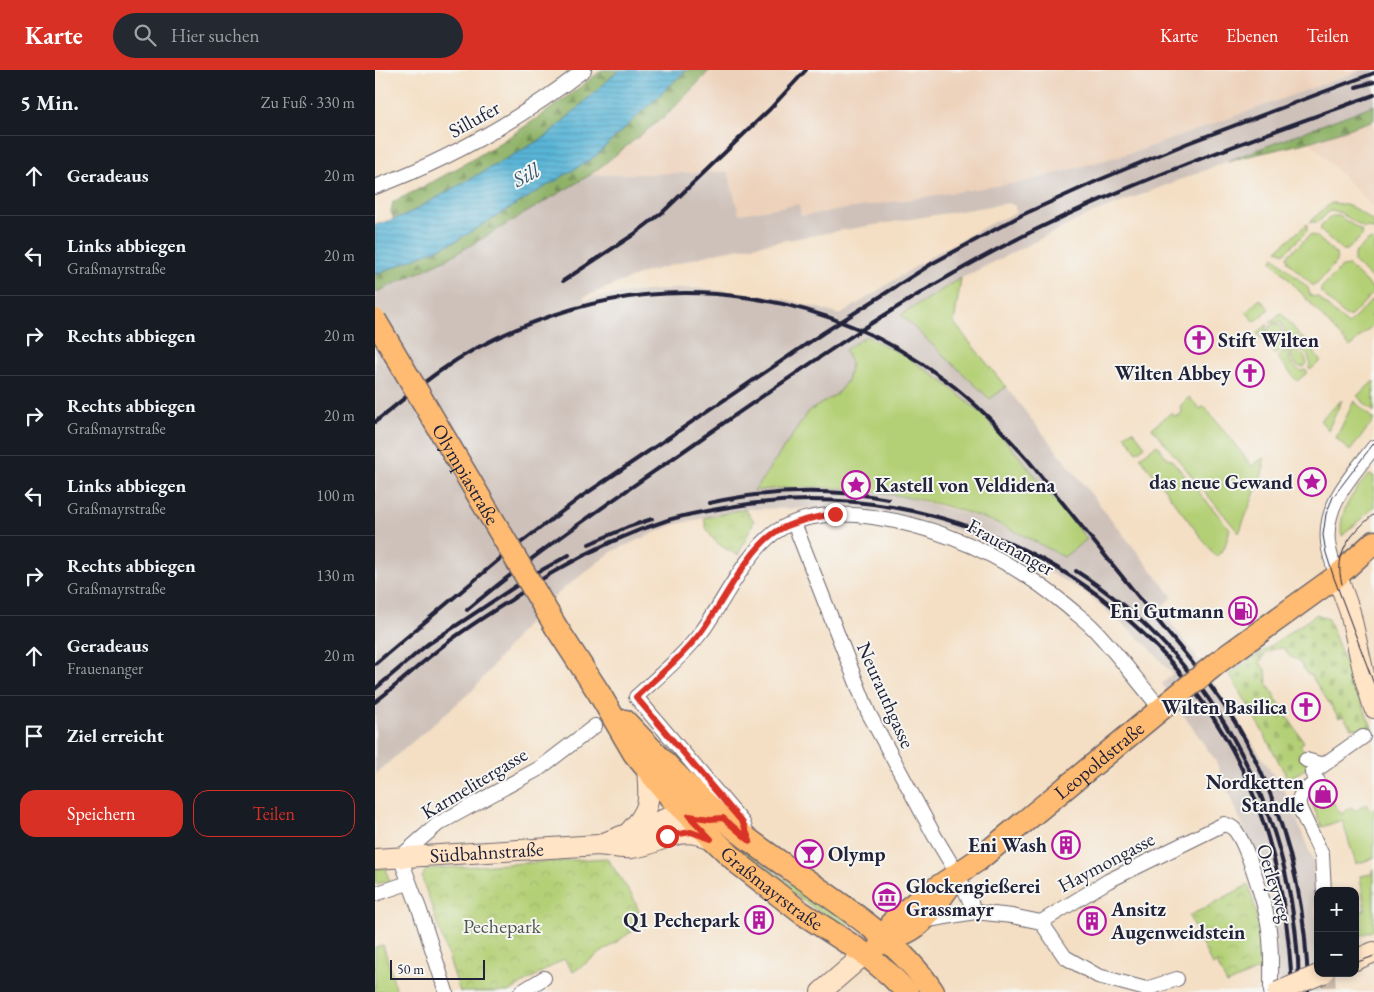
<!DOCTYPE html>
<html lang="de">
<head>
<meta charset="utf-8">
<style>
  body { margin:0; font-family:"EB Garamond",serif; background:#242831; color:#f1f3f6 }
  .controls { position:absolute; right:15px; bottom:15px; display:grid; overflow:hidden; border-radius:10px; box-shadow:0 2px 8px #0003 }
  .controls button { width:45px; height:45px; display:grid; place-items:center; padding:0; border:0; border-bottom:1px solid #363941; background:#171b24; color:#f1f3f6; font:25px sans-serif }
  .scale { position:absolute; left:15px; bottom:12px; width:95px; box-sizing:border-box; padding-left:5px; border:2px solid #22223b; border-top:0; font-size:14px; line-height:18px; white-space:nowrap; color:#22223b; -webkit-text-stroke:4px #f6f6f2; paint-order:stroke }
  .stop { position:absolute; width:15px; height:15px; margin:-11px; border:4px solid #d93025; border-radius:50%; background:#fff }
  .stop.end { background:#d93025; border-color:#fff; box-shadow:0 1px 5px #0008 }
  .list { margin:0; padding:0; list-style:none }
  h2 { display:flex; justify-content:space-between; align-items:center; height:65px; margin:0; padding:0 20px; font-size:21px }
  h2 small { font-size:16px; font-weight:400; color:#9ea1a6 }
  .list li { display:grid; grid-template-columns:32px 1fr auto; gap:15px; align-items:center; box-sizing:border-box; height:80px; padding:0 20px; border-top:1px solid #363941 }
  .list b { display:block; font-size:19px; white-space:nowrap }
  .list p { margin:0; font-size:16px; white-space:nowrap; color:#9ea1a6 }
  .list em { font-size:16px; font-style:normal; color:#9ea1a6 }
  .actions { display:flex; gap:10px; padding:15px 20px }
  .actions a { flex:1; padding:11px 0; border:1px solid #d93025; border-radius:15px; text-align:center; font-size:18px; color:#d93025 }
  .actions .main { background:#d93025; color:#fff }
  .icon { flex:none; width:28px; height:28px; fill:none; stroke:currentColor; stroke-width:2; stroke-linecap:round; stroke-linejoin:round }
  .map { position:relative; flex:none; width:999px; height:922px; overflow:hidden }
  header { display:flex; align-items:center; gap:30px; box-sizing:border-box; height:70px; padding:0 25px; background:#d93025; color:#fff }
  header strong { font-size:24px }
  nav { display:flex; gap:28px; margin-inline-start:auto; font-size:18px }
  .search { width:350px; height:45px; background:#242831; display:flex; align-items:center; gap:12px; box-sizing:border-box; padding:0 18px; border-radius:28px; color:#9ea1a6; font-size:19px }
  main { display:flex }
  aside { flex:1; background:#171b24 }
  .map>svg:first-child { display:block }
  .built { fill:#edd1ba }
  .railway { fill:#cec1ba; fill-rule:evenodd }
  .green { fill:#b4d076; stroke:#6b7958 }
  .forest { fill:url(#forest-firs); stroke:#586a51 }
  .cemetery { fill:url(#cemetery-stones); stroke:#6b7958 }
  .park { fill:url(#park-crowns); stroke:#6b7958 }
  .water { fill:url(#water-rules); stroke:#3e6c89 }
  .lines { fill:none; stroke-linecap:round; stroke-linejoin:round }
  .street-tunnel { stroke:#cab9a9; stroke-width:14; stroke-dasharray:14 7; stroke-linecap:butt }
  .street-casing { stroke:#6c646b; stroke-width:16 }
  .secondary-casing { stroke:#6c646b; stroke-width:22 }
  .primary-casing { stroke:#6c646b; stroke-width:25 }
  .street { stroke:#fff; stroke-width:14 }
  .secondary { stroke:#ffe4c6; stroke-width:20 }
  .primary { stroke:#febb71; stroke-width:22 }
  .tram { stroke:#22223b; stroke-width:1 }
  .rail { stroke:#22223b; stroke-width:4 }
  .secondary-bridge-casing { stroke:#6c646b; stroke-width:22; stroke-linecap:butt }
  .primary-bridge-casing { stroke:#6c646b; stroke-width:25; stroke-linecap:butt }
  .secondary-bridge { stroke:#ffe4c6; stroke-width:20 }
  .primary-bridge { stroke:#febb71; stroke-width:22 }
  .route { stroke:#d93025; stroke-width:6 }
  .labels { text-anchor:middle; stroke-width:4; stroke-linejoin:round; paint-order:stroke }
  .street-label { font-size:20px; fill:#22223b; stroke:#f6f6f2 }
  .poi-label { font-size:20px; font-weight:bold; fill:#22223b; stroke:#f6f6f2; text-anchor:end }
  .park-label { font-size:20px; fill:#4e564d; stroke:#f6f6f2 }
  .water-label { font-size:21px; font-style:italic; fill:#355572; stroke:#f6f6f2 }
</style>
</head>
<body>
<header>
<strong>Karte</strong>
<div class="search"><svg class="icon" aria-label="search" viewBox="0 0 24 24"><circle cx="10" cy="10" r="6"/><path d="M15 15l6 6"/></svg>Hier suchen</div>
<nav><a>Karte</a><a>Ebenen</a><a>Teilen</a></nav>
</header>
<main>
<aside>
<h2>5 Min.<small>Zu Fuß · 330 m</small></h2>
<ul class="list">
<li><svg class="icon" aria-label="ahead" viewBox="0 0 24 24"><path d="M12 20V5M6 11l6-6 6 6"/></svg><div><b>Geradeaus</b></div><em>20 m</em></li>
<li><svg class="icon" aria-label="left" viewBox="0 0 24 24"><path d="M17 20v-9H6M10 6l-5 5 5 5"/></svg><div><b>Links abbiegen</b><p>Graßmayrstraße</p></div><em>20 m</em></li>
<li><svg class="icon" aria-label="right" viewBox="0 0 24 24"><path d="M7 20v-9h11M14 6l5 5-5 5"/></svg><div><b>Rechts abbiegen</b></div><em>20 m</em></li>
<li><svg class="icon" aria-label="right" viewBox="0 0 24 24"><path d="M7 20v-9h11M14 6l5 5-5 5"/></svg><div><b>Rechts abbiegen</b><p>Graßmayrstraße</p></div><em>20 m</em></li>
<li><svg class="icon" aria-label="left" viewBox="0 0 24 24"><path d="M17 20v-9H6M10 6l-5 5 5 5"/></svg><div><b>Links abbiegen</b><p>Graßmayrstraße</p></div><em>100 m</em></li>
<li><svg class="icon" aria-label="right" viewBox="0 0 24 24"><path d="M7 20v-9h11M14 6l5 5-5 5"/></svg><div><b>Rechts abbiegen</b><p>Graßmayrstraße</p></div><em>130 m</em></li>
<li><svg class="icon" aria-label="ahead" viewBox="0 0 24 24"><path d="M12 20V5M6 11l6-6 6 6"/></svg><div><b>Geradeaus</b><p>Frauenanger</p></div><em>20 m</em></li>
<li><svg class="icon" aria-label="arrive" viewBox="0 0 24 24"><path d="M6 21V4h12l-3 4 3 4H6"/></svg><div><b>Ziel erreicht</b></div></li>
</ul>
<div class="actions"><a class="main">Speichern</a><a>Teilen</a></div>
</aside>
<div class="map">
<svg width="999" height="922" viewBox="0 0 999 922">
  <defs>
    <pattern id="forest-firs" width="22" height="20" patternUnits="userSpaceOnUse" patternTransform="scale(1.25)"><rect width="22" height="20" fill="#8fb267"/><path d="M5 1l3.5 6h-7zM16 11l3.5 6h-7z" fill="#749056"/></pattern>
    <pattern id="cemetery-stones" width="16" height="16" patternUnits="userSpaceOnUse" patternTransform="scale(1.25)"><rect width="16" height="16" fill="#b4d076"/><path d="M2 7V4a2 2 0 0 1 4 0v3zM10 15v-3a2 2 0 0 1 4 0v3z" fill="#9ab267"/></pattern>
    <pattern id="park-crowns" width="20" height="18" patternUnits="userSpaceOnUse" patternTransform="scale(1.25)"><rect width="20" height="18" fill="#b4d076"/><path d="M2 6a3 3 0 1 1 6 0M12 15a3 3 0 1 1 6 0" fill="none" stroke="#9ab267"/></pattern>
    <pattern id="water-rules" width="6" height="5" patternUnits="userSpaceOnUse" patternTransform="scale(1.25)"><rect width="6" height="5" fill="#59b5d7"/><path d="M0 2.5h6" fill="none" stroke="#4993b0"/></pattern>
  </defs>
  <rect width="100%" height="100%" fill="#f6f6f2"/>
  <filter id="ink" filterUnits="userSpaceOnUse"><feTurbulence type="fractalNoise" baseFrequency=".02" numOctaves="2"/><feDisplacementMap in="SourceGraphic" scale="10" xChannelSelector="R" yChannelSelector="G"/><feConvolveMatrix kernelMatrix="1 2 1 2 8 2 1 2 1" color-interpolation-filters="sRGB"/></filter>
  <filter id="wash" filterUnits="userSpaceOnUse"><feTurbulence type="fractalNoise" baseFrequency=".0096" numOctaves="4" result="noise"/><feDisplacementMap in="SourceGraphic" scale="20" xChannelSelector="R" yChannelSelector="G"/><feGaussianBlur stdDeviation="1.12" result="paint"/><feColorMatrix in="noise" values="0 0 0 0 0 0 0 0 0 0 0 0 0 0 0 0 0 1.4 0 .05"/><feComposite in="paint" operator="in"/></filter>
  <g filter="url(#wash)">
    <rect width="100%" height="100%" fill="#f4dfc4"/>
    <!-- built -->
    <g class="built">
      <polygon points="335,0 987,0 766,80 653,111 426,147 424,134 364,144 284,103 215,105 295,42"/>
      <polygon points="999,50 999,138 935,72"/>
    </g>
    <!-- railway -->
    <path class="railway" d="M987,0h12v35l-288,111 -126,63 -59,36 89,84 16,-12 167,210 -13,11 35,47 94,144 24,62 7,131h-41l-9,-108 -29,-62 -26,-62 -53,-76 10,-10 -24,-28 -63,-54 -72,-39 -57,-22 -52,-15 -71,-8 -88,1 -72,16 -60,26 -50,38 -31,29 -59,72 -98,84v-481l74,-35 141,-83 138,-3 11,42 60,-10 2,12 227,-35 113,-31zM634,133l6,3 1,7 -24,10 -59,32 -93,60 -18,-6 -47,-12 -78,-9 -41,2 -48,5 -23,5 -1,-3 59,-24 76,-21 119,-21zM497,268l35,19 38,26 37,31 34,39 71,86 -23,18 -42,-22 -45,-18 -75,-21 -69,-8 -37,-1 -41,4 54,-80 28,-17 10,-13 4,-18 -2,-5z"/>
    <!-- green -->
    <g class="green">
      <path d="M956,133c18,0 30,8 43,20v7l-5,-3 -5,1 -25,-16 -9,-1 -12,11h-9z"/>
      <polygon points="957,146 964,146 987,161 987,166 972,180 967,180 946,161 946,155"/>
      <polygon points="932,154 932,161 910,183 902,180"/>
      <polygon points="935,165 941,166 961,184 962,191 942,214 937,215 913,192 912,186"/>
      <polygon points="997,170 999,172 999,210 979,192 979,184 992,171"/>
      <polygon points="899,187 933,218 935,225 939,227 942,226 973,255 999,228 999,242 995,246 999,250 999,254 975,277 897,191"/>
      <polygon points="974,196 997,218 998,223 976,246 970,246 946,222 946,218 967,197"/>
      <polygon points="586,208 579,253 631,317 615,329 526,245"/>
      <polygon points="885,229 894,239 880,252 871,242"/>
      <polygon points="906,243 924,264 916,271 908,267 910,260 906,253 895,252"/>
      <polygon points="893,254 891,259 893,267 899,270 905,269 907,271 906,274 908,278 900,285 882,263"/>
      <circle cx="900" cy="261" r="7"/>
      <path d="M491,266l41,21 38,26 37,31 34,39 71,86 -23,18c-14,-7 -27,-15 -41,-22 -79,-38 -182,-56 -269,-44l55,-80 28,-17 10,-13 4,-18 -6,-13z"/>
      <path d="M926,266l20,25 -11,9 -1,-2c3,-12 -6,-21 -17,-20l-2,-2z"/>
      <path d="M913,278c2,11 1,17 13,23l5,-1 2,2 -11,9 -20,-24z"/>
      <path d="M918,280c8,0 13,7 14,14l-3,3c-8,1 -11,-5 -13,-12z"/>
      <polygon points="999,311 999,342 982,326"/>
      <polygon points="814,327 825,339 829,336 877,396 888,388 889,398 887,404 864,463 777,358 796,343 800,346 805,345 807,342 805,336"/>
      <polygon points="967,330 953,360 945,350"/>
      <polygon points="979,331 999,350 975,381 961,368"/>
      <polygon points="758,360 770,376 762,382 750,365"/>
      <polygon points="782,375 793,389 795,388 855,459 849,479 841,487 765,387"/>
      <path d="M993,405l6,1v31l-32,29c-5,-24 12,-44 26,-61z"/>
      <polygon points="946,715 966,744 977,737 980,741 991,734 995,740 999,738 999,788 981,794 967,750 947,757 937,734 939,730 935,721"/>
      <path d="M343,759l102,77 30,16 -6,5c-46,-27 -88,-61 -126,-98z"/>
      <polygon points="999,799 999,860 980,868 980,842 990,840 985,806 997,804 997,800"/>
      <polygon points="8,875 22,922 0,922 0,877"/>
    </g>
    <!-- forest -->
    <g class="forest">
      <path d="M227,0h17l-72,66 -143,80 -10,3 -3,-7 2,-10c74,-36 144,-80 209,-132z"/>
      <polygon points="311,0 335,0 295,42 215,105 74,188 0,223 0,205 79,172 218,88"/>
      <polygon points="999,35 999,50 934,72 853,91"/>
    </g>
    <!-- cemetery -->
    <path class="cemetery" d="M942,544l11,5 44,109 -11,6 -4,-6h-6l-8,-12 -4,2 -29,-44 -2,1 -9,-14 -10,-5 -5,-8c-13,0 -19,3 -24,15l6,8 1,13 9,13 -1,1 29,44 -4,3 8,12 -3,7 2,4 -19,11 -37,-69 -22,-36z"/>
    <!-- park -->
    <g class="park">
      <path d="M370,439l9,12 -16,34c-18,-8 -31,-17 -34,-37z"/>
      <polygon points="232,788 258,827 269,853 198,902 189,889 133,922 85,922 47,808 51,799"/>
      <polygon points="11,798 14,811 0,814 0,799"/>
      <path d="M873,815c9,20 13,60 14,83l-35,16 -10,-21 -5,2 -23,-49z"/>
    </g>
    <!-- water -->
    <polygon class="water" points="244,0 311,0 218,88 79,172 0,205 0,155 29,146 172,66"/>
  </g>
  <g filter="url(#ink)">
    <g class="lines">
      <!-- street-tunnel -->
      <polyline class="street-tunnel" points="953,903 954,922"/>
      <defs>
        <g id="street">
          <path d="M0,117c76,-28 145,-68 209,-117"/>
          <polyline points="419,453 493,642 559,765 583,805 600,842"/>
          <path d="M962,506c-4,-11 -8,-23 -9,-34 -4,-39 24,-66 46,-95"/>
          <polyline points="931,690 948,695"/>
          <polyline points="937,703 988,667"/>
          <path d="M943,711c-11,7 -23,13 -18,28l22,46 2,36"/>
          <path d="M371,761l-3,-8 -107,-126c23,-21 48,-42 67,-67 22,-31 42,-75 71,-97 28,-20 67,-21 99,-16 72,11 138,42 194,89 8,7 18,14 26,22 24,25 45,54 68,81"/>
          <polyline points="0,824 33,813"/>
          <path d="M548,849l5,1 47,-8 37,4 29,6 67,-41 116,-57c3,1 7,2 10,5 13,14 33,81 35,101 3,21 2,41 2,62"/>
          <polyline points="666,852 690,887 723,906 771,919 802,909"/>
          <polyline points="71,922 45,841 25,787 63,754 165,698 220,656"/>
          <polyline points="146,922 169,908"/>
        </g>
        <g id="secondary">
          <polyline points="962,506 975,542 990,609 999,638"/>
          <path d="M255,761c22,-22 19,-32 17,-62"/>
          <polyline points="226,774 295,747 314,746 324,747"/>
          <path id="s1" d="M0,789l224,-14c10,1 22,4 32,3 33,-3 43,-25 81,-9"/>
          <polyline points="980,890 999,882"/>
          <polyline points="446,922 490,884"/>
        </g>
        <g id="primary">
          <path id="s2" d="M181,557l43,66 35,60 38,46 67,65 63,49 63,41 25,21 17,17"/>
          <polyline points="842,593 962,506 999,472"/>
          <path d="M250,651c40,42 80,86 127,121 57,43 143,90 181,150"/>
          <path id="s3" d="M510,870l9,-20 26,-21 58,-39 194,-160"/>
          <path d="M505,874c10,-7 22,-8 32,-15 15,-9 26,-28 36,-41"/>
        </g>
      </defs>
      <!-- street casing -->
      <use href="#street" class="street-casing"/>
      <!-- secondary casing -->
      <use href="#secondary" class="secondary-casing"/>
      <!-- primary casing -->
      <use href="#primary" class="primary-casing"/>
      <!-- street -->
      <use href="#street" class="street"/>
      <!-- secondary -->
      <use href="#secondary" class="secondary"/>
      <!-- primary -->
      <use href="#primary" class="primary"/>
      <!-- tram -->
      <g class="tram">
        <polyline points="999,373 958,427 951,444 948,465 951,483 959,508 999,614"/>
        <path d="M967,514c-9,-32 10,-51 32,-70"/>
        <polyline points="980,893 999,886"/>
        <polyline points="936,911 956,903"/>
        <polyline points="893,922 943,902"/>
      </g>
      <!-- rail -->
      <g class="rail">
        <polyline points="981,17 999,12"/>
        <polyline points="188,211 258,165 288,142 395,39 431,0"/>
        <path d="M0,352c22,-17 43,-36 65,-51 28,-20 62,-37 94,-49 137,-54 292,-31 410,57 32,23 58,52 84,81 42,52 84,104 126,156 33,40 67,79 92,125 41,78 61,163 62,251"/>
        <path d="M334,433c59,-13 120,-15 179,-4"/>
        <polyline points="214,474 253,457 277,449"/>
        <path d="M701,501c143,91 223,254 223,421"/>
        <path d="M92,540c75,-63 157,-117 238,-174 105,-73 211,-147 326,-204 111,-55 228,-95 343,-137"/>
        <polyline points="49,577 156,506 194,485"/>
        <polyline points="0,594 127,487 206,427 448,263 558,193 647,145 724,110 813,73 999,3"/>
        <polyline points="0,619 54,573"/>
        <path d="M0,632c25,-19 48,-41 73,-60 20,-15 42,-29 63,-42 16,-11 31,-22 48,-31 34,-20 72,-37 109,-49 27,-8 54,-12 81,-16 196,-25 387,71 483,245 40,75 57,158 60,243"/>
      </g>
      <defs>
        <polyline id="secondary-bridge" points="903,922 948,903"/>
        <g id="primary-bridge">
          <path id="s4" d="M0,250l181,307"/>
          <polyline points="797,630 842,593"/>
        </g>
      </defs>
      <!-- secondary-bridge casing -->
      <use href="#secondary-bridge" class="secondary-bridge-casing"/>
      <!-- primary-bridge casing -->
      <use href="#primary-bridge" class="primary-bridge-casing"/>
      <!-- secondary-bridge -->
      <use href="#secondary-bridge" class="secondary-bridge"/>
      <!-- primary-bridge -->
      <use href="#primary-bridge" class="primary-bridge"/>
    </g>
  </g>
  <g class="lines" filter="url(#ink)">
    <!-- route -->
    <path class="route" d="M292,766l24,-4 20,7 -22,-23 21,3 13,-1 27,23 -7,-18 -107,-126c22,-21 47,-41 65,-65 22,-29 47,-83 76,-101 17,-10 38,-14 58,-17"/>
  </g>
  <!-- icons -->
  <defs>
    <symbol id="church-ring" viewBox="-11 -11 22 22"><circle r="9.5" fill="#f6f6f2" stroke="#b5179e" stroke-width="1.5"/><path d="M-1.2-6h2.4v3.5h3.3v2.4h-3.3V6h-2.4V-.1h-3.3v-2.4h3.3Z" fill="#b5179e"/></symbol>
    <symbol id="sight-ring" viewBox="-11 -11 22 22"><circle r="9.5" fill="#f6f6f2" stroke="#b5179e" stroke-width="1.5"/><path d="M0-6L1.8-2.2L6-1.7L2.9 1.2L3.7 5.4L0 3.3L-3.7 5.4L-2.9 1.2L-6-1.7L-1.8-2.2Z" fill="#b5179e"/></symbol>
    <symbol id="fuel-ring" viewBox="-11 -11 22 22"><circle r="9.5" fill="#f6f6f2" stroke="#b5179e" stroke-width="1.5"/><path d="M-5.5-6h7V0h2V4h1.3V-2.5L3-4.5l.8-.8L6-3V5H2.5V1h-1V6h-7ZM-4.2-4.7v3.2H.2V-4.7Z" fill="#b5179e"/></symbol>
    <symbol id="shop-ring" viewBox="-11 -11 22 22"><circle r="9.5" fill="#f6f6f2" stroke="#b5179e" stroke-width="1.5"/><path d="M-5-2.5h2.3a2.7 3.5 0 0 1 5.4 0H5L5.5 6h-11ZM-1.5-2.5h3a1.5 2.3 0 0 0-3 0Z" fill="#b5179e"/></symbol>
    <symbol id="building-ring" viewBox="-11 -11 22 22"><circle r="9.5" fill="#f6f6f2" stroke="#b5179e" stroke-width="1.5"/><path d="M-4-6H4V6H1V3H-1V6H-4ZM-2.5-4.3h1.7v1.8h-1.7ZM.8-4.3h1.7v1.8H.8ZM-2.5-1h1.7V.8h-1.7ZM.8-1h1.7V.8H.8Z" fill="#b5179e"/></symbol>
    <symbol id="bar-ring" viewBox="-11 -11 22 22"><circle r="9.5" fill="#f6f6f2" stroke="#b5179e" stroke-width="1.5"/><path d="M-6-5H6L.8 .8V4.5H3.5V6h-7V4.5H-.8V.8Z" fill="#b5179e"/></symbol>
    <symbol id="museum-ring" viewBox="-11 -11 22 22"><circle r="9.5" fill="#f6f6f2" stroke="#b5179e" stroke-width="1.5"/><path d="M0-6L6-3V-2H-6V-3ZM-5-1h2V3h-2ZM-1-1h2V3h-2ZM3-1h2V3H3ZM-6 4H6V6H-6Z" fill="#b5179e"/></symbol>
  </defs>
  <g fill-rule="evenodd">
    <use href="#church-ring" x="808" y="254" width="32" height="32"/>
    <use href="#church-ring" x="859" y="287" width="32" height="32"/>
    <use href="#sight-ring" x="921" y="396" width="32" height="32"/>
    <use href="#sight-ring" x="465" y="399" width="32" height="32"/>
    <use href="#fuel-ring" x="852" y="525" width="32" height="32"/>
    <use href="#church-ring" x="915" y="621" width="32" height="32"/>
    <use href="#shop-ring" x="932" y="708" width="32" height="32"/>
    <use href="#building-ring" x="675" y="759" width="32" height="32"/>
    <use href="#bar-ring" x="418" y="768" width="32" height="32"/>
    <use href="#museum-ring" x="496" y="811" width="32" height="32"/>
    <use href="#building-ring" x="368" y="834" width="32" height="32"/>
    <use href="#building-ring" x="701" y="835" width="32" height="32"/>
  </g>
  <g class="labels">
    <!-- street labels -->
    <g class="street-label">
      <text transform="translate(99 49) rotate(-29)" y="7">Sillufer</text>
      <text dy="7" stroke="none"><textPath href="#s4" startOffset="179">Olympiastraße</textPath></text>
      <text transform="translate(636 477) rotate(29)" y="7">Frauenanger</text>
      <text transform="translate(511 625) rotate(66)" y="7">Neurauthgasse</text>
      <text dy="7" stroke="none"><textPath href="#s3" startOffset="282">Leopoldstraße</textPath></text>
      <text transform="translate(99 713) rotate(-31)" y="7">Karmelitergasse</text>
      <text dy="7" stroke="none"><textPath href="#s1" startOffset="112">Südbahnstraße</textPath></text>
      <text transform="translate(731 792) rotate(-28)" y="7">Haymongasse</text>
      <text transform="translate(900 813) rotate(73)" y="7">Oerleyweg</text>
      <text dy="7" stroke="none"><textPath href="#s2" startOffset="342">Graßmayrstraße</textPath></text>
    </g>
    <!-- poi labels -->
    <g class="poi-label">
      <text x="843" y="277" text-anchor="start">Stift Wilten</text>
      <text x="856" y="310">Wilten Abbey</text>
      <text x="918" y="419">das neue Gewand</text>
      <text x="500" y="422" text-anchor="start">Kastell von Veldidena</text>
      <text x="849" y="548">Eni Gutmann</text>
      <text x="912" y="644">Wilten Basilica</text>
      <text x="929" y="719">Nordketten<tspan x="929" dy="23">Standle</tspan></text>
      <text x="672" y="782">Eni Wash</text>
      <text x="453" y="791" text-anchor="start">Olymp</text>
      <text x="531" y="823" text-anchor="start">Glockengießerei<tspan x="531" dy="23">Grassmayr</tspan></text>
      <text x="736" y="846" text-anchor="start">Ansitz<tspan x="736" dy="23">Augenweidstein</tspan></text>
      <text x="365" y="857">Q1 Pechepark</text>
    </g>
    <!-- park labels -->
    <g class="park-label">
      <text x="127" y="863">Pechepark</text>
    </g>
    <!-- water labels -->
    <g class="water-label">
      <text transform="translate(151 105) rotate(-28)" y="7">Sill</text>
    </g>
  </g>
</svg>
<div class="controls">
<button>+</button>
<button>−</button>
</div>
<div class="scale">50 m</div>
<div class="stop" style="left:292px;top:766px"></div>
<div class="stop end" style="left:460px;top:444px"></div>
</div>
</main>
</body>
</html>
